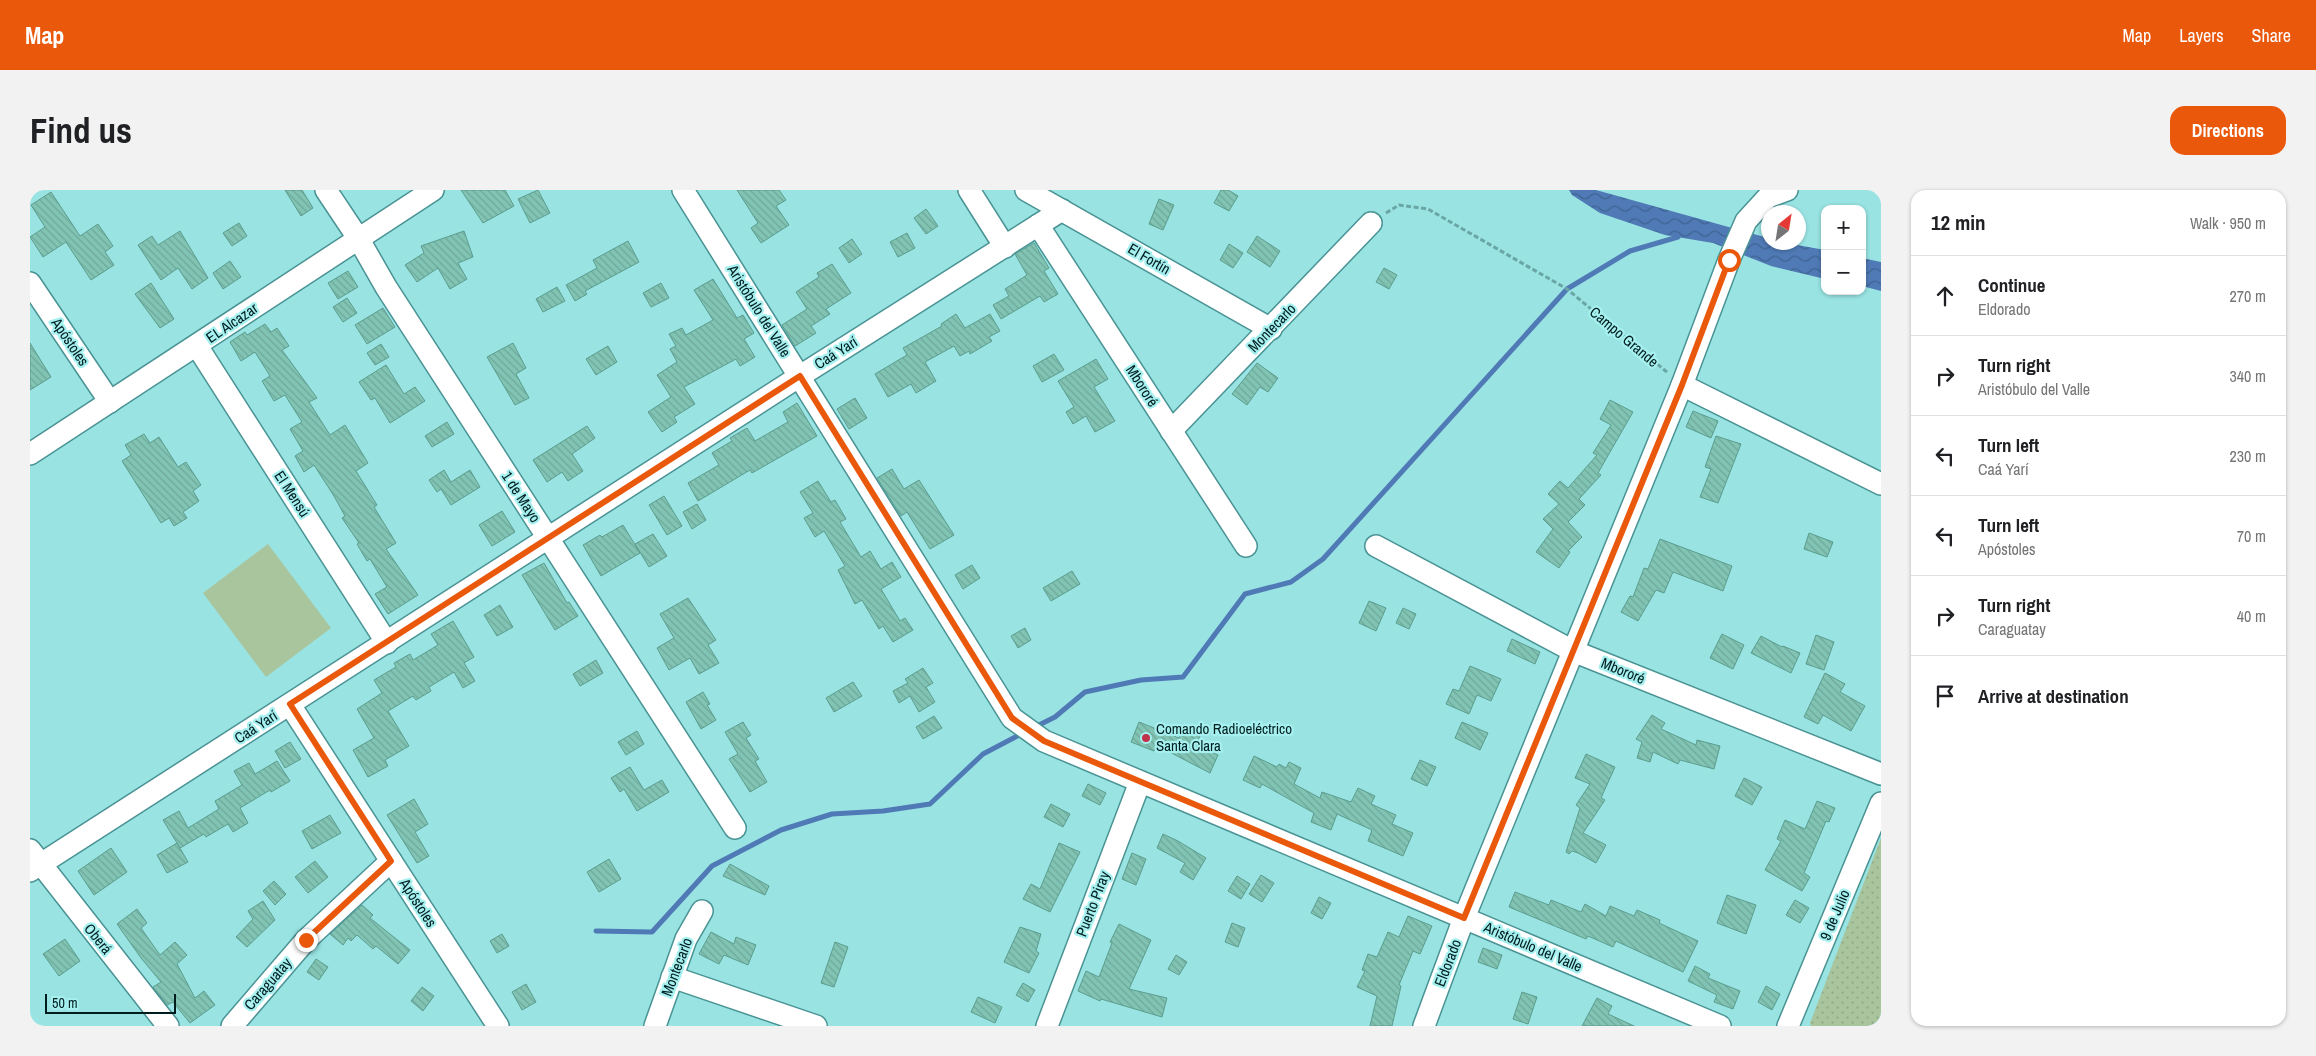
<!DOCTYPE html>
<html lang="en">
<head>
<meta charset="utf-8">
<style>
  body { margin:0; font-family:"Archivo Narrow",sans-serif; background:#f2f2f2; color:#202124 }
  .controls { position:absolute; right:15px; top:15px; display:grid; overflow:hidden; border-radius:10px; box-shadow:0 1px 4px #0004 }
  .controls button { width:45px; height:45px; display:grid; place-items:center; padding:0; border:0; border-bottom:1px solid #e0e0e0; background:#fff; color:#202124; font:25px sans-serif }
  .compass { position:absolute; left:1731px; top:15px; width:45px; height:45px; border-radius:50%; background:#fff; box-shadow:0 1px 4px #0004; rotate:30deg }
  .scale { position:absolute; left:15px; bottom:12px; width:131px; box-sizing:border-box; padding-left:5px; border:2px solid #001d1e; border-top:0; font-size:14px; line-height:18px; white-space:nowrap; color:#001d1e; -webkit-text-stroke:4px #a6f0f0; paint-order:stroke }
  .stop { position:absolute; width:15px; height:15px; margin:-11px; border:4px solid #ea580c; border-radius:50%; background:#fff }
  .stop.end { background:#ea580c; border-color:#fff; box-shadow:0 1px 5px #0008 }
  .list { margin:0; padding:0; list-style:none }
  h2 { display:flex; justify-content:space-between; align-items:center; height:65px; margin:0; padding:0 20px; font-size:21px }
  h2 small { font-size:16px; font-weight:400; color:#757577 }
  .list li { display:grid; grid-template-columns:32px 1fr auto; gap:15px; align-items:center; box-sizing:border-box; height:80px; padding:0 20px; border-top:1px solid #e0e0e0 }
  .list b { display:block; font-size:19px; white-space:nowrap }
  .list p { margin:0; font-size:16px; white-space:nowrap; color:#757577 }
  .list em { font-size:16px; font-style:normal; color:#757577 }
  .icon { flex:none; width:28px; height:28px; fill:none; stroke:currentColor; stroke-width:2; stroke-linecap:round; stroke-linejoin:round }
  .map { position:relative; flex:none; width:1851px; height:836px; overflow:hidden; border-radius:15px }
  header { display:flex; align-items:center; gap:30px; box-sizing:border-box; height:70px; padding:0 25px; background:#ea580c; color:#fff }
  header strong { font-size:24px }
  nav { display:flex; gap:28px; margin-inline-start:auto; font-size:18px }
  .intro { display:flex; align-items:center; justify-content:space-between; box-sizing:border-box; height:120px; padding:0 30px }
  h1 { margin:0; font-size:35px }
  .button { padding:12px 22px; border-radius:15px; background:#ea580c; color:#fff; font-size:18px; font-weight:700 }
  main { display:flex; gap:30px; padding:0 30px }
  aside { flex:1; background:#fff; border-radius:15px; box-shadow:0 1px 4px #0004 }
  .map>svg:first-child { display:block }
  .grass { fill:#a9c59d }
  .park { fill:url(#park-dots) }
  .water { fill:url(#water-waves) }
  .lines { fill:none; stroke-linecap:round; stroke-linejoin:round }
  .stream { stroke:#4f7ab5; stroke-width:5 }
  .building { fill:url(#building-back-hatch); stroke:#5b9d8d }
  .minor-casing { stroke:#4a9394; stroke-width:24 }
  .path { stroke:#6aa6a6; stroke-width:3; stroke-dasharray:5 2.5; stroke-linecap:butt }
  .minor { stroke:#fff; stroke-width:21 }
  .route { stroke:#ea580c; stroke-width:6 }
  .poi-dot { fill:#c2314a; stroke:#a6f0f0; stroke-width:2 }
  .labels { text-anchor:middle; stroke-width:4.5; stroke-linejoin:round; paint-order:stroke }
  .street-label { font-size:15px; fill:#001d1e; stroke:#a6f0f0 }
  .poi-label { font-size:15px; fill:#001d1e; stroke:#a6f0f0; text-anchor:start }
</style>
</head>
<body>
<header>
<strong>Map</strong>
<nav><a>Map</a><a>Layers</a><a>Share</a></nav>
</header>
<div class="intro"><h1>Find us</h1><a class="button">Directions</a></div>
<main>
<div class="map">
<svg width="1851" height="836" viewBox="0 0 1851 836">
  <defs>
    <pattern id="park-dots" width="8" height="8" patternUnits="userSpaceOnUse" patternTransform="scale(1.25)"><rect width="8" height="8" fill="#a9c59d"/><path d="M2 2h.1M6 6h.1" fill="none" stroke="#90a987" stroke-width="1.8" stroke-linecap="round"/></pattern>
    <pattern id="water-waves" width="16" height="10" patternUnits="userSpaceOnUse" patternTransform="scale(1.25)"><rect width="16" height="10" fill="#4f7ab5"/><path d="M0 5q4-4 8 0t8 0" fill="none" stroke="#3f6393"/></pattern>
    <pattern id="building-back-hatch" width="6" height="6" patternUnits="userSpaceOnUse" patternTransform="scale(1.25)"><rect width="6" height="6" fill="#82c4b3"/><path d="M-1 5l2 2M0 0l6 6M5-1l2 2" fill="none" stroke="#6ea89a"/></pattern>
  </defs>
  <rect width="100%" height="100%" fill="#99e3e3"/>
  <!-- grass -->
  <polygon class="grass" points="238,354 301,438 236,487 173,403"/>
  <!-- park -->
  <polygon class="park" points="1851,648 1851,836 1781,836 1780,833"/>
  <!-- water -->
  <g class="water">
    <polygon points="1539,0 1566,0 1738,48 1738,52 1756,53 1795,60 1795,89 1741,76 1683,53 1635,45 1570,23 1542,5"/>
    <polygon points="1832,68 1851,72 1851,101 1832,96"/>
  </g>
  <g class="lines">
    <!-- stream -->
    <g class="stream">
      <polyline points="1005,537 1025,527 1055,502 1111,490 1153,487 1215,404 1261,392 1293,369 1537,99 1600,61 1648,47"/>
      <polyline points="566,741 622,742 682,676 751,640 802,624 853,621 900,614 953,564 993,543"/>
    </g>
  </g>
  <!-- building -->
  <g class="building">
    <polygon points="255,0 272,0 283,18 271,26"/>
    <polygon points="431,0 475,0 484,16 453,33"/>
    <polygon points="508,0 520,23 500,33 488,9"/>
    <polygon points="707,0 749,0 756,10 746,16 759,35 731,53 721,38 728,33"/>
    <polygon points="1191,0 1198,0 1208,6 1199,21 1184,13"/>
    <polygon points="21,2 50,46 68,34 83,56 75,62 84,75 61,90 36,52 13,67 0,47 15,37 1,15"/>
    <polygon points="1129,9 1144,15 1133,40 1119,34"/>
    <polygon points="896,19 908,36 896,44 884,28"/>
    <polygon points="209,33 217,46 202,56 193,43"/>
    <polygon points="150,41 178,88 162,99 148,78 131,90 108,55 122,46 128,55"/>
    <polygon points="434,41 443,67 428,73 437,89 420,99 408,78 387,92 375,75 394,63 391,56"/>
    <polygon points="877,43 885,58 868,67 860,52"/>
    <polygon points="1227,46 1250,61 1240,77 1217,62"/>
    <polygon points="822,49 832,64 819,73 809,58"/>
    <polygon points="598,51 609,72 555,101 557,104 545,111 536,95 567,78 563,70"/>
    <polygon points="1004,53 1019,78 1014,81 1028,104 1014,112 1010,106 971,129 963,115 979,106 975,99 997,85 985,64"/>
    <polygon points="1199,54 1213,63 1203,78 1190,70"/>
    <polygon points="200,71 211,87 193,99 183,83"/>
    <polygon points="802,74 821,103 796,119 800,124 781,136 786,143 765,156 752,135 777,119 766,102 789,87 787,83"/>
    <polygon points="1354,78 1367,85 1359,99 1346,92"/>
    <polygon points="318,81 328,97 308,109 298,93"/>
    <polygon points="683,89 707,128 713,125 724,143 714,149 725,167 710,176 706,169 654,197 665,214 644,227 647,232 632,242 618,222 641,207 627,185 647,172 640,159 646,156 639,144 652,138 656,145 683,130 664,100"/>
    <polygon points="121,93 144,129 130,138 105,104"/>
    <polygon points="631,93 639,108 621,117 613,103"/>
    <polygon points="527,97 535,111 513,122 506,109"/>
    <polygon points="317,108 327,123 313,132 303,117"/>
    <polygon points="353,118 365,137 337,154 325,135"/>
    <polygon points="926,124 935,138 960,124 970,141 959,147 962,151 940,164 939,161 930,166 924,156 895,172 906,191 886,203 881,194 858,207 845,184 877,165 873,158 912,136 911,134"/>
    <polygon points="235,134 241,142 247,138 259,156 252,160 287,208 279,212 300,245 315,235 338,273 326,281 347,315 344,317 366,353 356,359 388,405 358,424 345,404 357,397 340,369 337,371 327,354 329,353 312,328 315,326 304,306 284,275 274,282 265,266 273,261 260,239 272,232 255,205 244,211 232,191 240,186 225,162 211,171 200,152 215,142 217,145"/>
    <polygon points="0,153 21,187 0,200"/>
    <polygon points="483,153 496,178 486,184 499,208 485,215 457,167"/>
    <polygon points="351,154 359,167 345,175 337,163"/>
    <polygon points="578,156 587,172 566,185 556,169"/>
    <polygon points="1024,164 1034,180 1012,192 1003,176"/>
    <polygon points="1066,169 1078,189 1064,197 1085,231 1065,242 1056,226 1043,234 1036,222 1044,217 1028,191"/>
    <polygon points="1227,173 1248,188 1238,202 1230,197 1217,215 1202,204"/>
    <polygon points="356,175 374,204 385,197 395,211 360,233 345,208 341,210 329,192"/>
    <polygon points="825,208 837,228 819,239 807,219"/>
    <polygon points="1580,210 1603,222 1568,283 1571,285 1549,309 1555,315 1538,332 1552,347 1538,361 1540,362 1529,378 1506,362 1523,339 1513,329 1529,314 1518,304 1530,291 1538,298 1567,265 1563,263 1581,235 1570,229"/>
    <polygon points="767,213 787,246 722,283 720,280 668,311 658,293 689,275 682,263 702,251 700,248 717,238 725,251 758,232 753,222"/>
    <polygon points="1663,221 1688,231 1681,248 1656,237"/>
    <polygon points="417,232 424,244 402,257 395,246"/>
    <polygon points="557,236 565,248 542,264 553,281 538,291 532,282 517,292 503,270"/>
    <polygon points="114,244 120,253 129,247 148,277 156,272 171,295 163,301 169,311 153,322 157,328 144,336 139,328 131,333 92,271 101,265 95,255"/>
    <polygon points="1686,246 1711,254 1688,313 1670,307 1681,279 1675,277"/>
    <polygon points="862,279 874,299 889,290 924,345 900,359 877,322 871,326 847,288"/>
    <polygon points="414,280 421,292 440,280 450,297 421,315 411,299 407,302 399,290"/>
    <polygon points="788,291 801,312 805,310 816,329 810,332 831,367 840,361 851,379 862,372 871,387 851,399 870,431 875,428 883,440 863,452 853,436 849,439 832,410 825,414 808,380 815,376 794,341 785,347 774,328 783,323 770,302"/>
    <polygon points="634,306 652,336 637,345 619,315"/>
    <polygon points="667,314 676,330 662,339 653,322"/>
    <polygon points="472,321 485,342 462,356 449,335"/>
    <polygon points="593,335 610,363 571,386 553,355 570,345 572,347"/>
    <polygon points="1779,343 1803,352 1797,367 1774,359"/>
    <polygon points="623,344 637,366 619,377 605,354"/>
    <polygon points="1630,349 1702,376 1693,401 1643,382 1634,403 1626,400 1608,431 1591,422 1600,406 1603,407 1614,378 1618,379"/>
    <polygon points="514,373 537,413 539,412 548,426 525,440 492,385"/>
    <polygon points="942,375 950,388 933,399 925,385"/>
    <polygon points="1042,381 1050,394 1021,411 1013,398"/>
    <polygon points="658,408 686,450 678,455 689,473 669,484 660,468 639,480 627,458 644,448 630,424"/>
    <polygon points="1339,411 1356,418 1346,441 1329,433"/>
    <polygon points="470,415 483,437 467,446 454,425"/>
    <polygon points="1373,418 1386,424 1379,439 1366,433"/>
    <polygon points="423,431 444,467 434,473 445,491 433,498 424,482 399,497 401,501 386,510 383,506 358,521 379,556 355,570 358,576 338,587 323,560 344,548 327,519 352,503 344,490 366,477 364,473 380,464 383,470 408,455 401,444"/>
    <polygon points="995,438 1001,450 988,458 981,446"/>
    <polygon points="1692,444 1714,455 1703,479 1680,468"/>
    <polygon points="1786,445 1804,452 1794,480 1776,474"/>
    <polygon points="1731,446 1752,457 1753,456 1770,463 1761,483 1721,463"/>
    <polygon points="1482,449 1510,462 1505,474 1477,461"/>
    <polygon points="566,470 573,483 550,496 543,484"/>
    <polygon points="1440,476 1471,489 1461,511 1447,505 1439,524 1416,514 1423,499 1429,501"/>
    <polygon points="893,478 903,493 896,497 905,512 889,522 880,506 869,513 863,501 878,493 875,489"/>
    <polygon points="1795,483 1815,494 1810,502 1835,516 1821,541 1793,525 1788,534 1774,527"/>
    <polygon points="823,492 832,506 804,522 796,508"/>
    <polygon points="673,502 680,514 677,515 686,530 671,539 656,512"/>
    <polygon points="1622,525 1635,533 1631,539 1666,555 1667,550 1690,556 1684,579 1650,570 1648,574 1623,562 1620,572 1607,568 1612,552 1606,549"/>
    <polygon points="904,526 912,538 893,549 886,537"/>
    <polygon points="713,532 721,545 716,548 729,569 725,571 737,592 720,602 699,569 708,564 695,542"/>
    <polygon points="1109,532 1149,548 1154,538 1170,546 1166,555 1188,565 1180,583 1126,555 1124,561 1101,552"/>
    <polygon points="1432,532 1458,543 1450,560 1425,548"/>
    <polygon points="607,541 614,554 596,565 588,552"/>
    <polygon points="260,552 271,569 255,578 245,561"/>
    <polygon points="1556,564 1585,577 1571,608 1575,610 1553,643 1576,655 1566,673 1548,663 1542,661 1539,664 1536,662 1550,618 1546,615 1560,594 1545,588"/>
    <polygon points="1224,566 1247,577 1249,574 1256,578 1259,572 1271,578 1264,594 1290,608 1292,602 1321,612 1328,598 1345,606 1341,614 1366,625 1362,634 1383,643 1373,666 1338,651 1342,640 1307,624 1301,640 1281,632 1284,623 1232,594 1230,598 1213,590"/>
    <polygon points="1390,570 1406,577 1397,596 1381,589"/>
    <polygon points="247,571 260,591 241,602 240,600 210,618 218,633 203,642 198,634 176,647 174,644 150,658 133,630 149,621 158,638 189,619 185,611 212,595 204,581 219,573 225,584"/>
    <polygon points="600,577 614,600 632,590 639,602 607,621 594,599 590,602 581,588"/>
    <polygon points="1714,588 1732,597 1722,615 1705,606"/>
    <polygon points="1058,594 1076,603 1070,615 1052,606"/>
    <polygon points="384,609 398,634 385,642 399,666 387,673 357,625"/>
    <polygon points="1787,611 1805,618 1799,632 1796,631 1774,683 1780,687 1772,701 1735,680 1751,651 1747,649 1755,630 1775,639"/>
    <polygon points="1021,614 1040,624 1033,637 1014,627"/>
    <polygon points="300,625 311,643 282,659 272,641"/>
    <polygon points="1133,644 1148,651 1176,668 1163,690 1150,682 1155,673 1127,658"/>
    <polygon points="147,653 158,672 137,683 127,665"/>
    <polygon points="1029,653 1050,662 1020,722 993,709 1001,694 1010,699"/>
    <polygon points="81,658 97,682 64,705 48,681"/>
    <polygon points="1102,663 1116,669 1106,695 1092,689"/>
    <polygon points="579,669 591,689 569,702 557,682"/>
    <polygon points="285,671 298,687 278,703 265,687"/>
    <polygon points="700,674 739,696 735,705 693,686"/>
    <polygon points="1231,685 1244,693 1232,712 1219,704"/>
    <polygon points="1207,686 1220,694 1211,709 1198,701"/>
    <polygon points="244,691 256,704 245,715 233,701"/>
    <polygon points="1485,702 1519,715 1521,710 1551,722 1555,714 1576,726 1580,716 1604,726 1607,720 1630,730 1629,733 1668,751 1653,782 1586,751 1583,757 1558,746 1556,749 1479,717"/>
    <polygon points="1697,705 1726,715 1716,744 1687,733"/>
    <polygon points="1289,707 1301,713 1292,729 1281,723"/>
    <polygon points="1765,710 1779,718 1770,733 1756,725"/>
    <polygon points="233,711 245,730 217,757 206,747 223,729 218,721"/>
    <polygon points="332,715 343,725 340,728 380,760 368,774 346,756 343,759 327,745 321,751 318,748 313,755 300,744"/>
    <polygon points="107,719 117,733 111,738 130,765 145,752 157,765 147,774 165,808 174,801 185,815 160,833 143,812 137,815 123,797 131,792 111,768 87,734"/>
    <polygon points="1378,726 1402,736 1390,764 1383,761 1369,795 1371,796 1362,836 1340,836 1347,806 1327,797 1335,781 1332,780 1338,764 1347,767 1358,742 1369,747"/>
    <polygon points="1202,733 1215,738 1208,757 1195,752"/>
    <polygon points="1089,734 1121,750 1099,799 1137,808 1132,827 1071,809 1070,811 1048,801 1056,781 1069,787 1082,753 1080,752"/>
    <polygon points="990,737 1011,744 1006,761 1009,763 999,783 974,772"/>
    <polygon points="681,742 704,754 706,747 726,755 718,775 694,765 689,774 669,764"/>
    <polygon points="472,744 479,756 467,763 460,751"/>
    <polygon points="35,749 50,771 29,786 13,764"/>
    <polygon points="805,752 818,757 804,797 791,793"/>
    <polygon points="1453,758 1472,765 1467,779 1448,772"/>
    <polygon points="1146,765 1157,772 1149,785 1138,779"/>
    <polygon points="286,769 298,777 289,790 277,782"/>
    <polygon points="1665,776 1680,784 1678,788 1710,801 1703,819 1684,812 1687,805 1658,791"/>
    <polygon points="993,793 1005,800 998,812 986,805"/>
    <polygon points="496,794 506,812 492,820 482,802"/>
    <polygon points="1736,796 1750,804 1742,820 1728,812"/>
    <polygon points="392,797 404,806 393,821 381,811"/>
    <polygon points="1492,802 1507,807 1498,834 1483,829"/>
    <polygon points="948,807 972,817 965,833 941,822"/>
    <polygon points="1567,808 1582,816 1578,824 1604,836 1552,836"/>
  </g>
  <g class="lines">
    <defs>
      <g id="minor">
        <polyline points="296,0 328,48 356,97 705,638"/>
        <polyline points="653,0 982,528 1014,551 1690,836"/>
        <polyline points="939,0 975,57"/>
        <polyline points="996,0 1241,139"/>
        <polyline points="1008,35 1216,356"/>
        <polyline points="0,93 80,212"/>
        <polyline points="167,156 357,453"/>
        <polyline points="1652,195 1851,294"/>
        <polyline points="1141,241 1341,33"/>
        <polyline points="0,264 403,0"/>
        <polyline points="1346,356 1543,461 1851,584"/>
        <polyline points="260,515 468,836"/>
        <polyline points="0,660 138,836"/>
        <polyline points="0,681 770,186 1032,20"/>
        <polyline points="642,787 786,836"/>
        <polyline points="202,836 276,750 361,671"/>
        <polyline points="625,836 656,749 672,721"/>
        <polyline points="1017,836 1110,592"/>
        <polyline points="1394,836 1434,728 1652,195 1699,70 1716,31 1738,7 1757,0"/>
        <polyline points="1758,836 1851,613"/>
      </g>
    </defs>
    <!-- minor casing -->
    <use href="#minor" class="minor-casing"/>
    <!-- path -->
    <polyline class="path" points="1356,23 1369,15 1398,19 1537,99 1638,183"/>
    <!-- minor -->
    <use href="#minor" class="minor"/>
  </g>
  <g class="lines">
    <!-- route -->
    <polyline class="route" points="276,750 361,671 260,514 770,186 982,528 1014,551 1434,728 1652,195 1699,70"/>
  </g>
  <!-- markers -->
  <circle class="poi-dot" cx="1116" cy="548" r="5"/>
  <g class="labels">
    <!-- street labels -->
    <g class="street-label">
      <text transform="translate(1119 69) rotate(30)" y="5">El Fortín</text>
      <text transform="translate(729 121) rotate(58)" y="5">Aristóbulo del Valle</text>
      <text transform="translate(202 133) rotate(-34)" y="5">EL Alcazar</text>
      <text transform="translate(1242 138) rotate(-46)" y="5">Montecarlo</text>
      <text transform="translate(1594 147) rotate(40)" y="5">Campo Grande</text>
      <text transform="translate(40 152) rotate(56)" y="5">Apóstoles</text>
      <text transform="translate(806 163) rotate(-32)" y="5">Caá Yarí</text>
      <text transform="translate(1112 196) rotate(57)" y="5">Mbororé</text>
      <text transform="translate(262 304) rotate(57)" y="5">El Mensú</text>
      <text transform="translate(491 307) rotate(57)" y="5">1 de Mayo</text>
      <text transform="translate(1593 481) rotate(22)" y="5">Mbororé</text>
      <text transform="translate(226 537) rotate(-33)" y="5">Caá Yarí</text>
      <text transform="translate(388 713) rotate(57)" y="5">Apóstoles</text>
      <text transform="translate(1063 714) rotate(-69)" y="5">Puerto Piray</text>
      <text transform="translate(1805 725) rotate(-67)" y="5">9 de Julio</text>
      <text transform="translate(68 749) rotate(51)" y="5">Oberá</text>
      <text transform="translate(1503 757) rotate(23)" y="5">Aristóbulo del Valle</text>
      <text transform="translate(1418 773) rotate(-69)" y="5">Eldorado</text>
      <text transform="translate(647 777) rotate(-69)" y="5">Montecarlo</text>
      <text transform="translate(238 794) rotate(-49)" y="5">Caraguatay</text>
    </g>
    <!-- poi labels -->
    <g class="poi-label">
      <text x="1126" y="544">Comando Radioeléctrico<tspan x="1126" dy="17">Santa Clara</tspan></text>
    </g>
  </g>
</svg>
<div class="controls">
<button>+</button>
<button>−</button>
</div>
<svg class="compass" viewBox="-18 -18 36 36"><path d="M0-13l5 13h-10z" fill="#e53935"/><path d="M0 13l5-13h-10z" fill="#757577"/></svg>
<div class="scale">50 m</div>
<div class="stop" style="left:1699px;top:70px"></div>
<div class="stop end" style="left:276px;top:750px"></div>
</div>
<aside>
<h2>12 min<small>Walk · 950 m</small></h2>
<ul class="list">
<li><svg class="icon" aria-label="ahead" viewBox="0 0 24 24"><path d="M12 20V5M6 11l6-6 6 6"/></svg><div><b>Continue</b><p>Eldorado</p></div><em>270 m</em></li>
<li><svg class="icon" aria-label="right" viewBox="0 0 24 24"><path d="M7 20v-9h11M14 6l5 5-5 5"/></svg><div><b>Turn right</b><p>Aristóbulo del Valle</p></div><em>340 m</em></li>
<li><svg class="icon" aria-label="left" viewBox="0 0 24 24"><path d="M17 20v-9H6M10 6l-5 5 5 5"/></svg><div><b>Turn left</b><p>Caá Yarí</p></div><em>230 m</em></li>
<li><svg class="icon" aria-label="left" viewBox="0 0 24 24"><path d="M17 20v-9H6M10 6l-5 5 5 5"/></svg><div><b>Turn left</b><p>Apóstoles</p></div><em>70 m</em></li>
<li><svg class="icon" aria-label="right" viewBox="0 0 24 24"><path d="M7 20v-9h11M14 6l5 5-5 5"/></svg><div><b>Turn right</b><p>Caraguatay</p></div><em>40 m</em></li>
<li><svg class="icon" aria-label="arrive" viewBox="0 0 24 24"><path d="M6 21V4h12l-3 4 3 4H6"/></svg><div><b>Arrive at destination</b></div></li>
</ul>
</aside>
</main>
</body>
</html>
